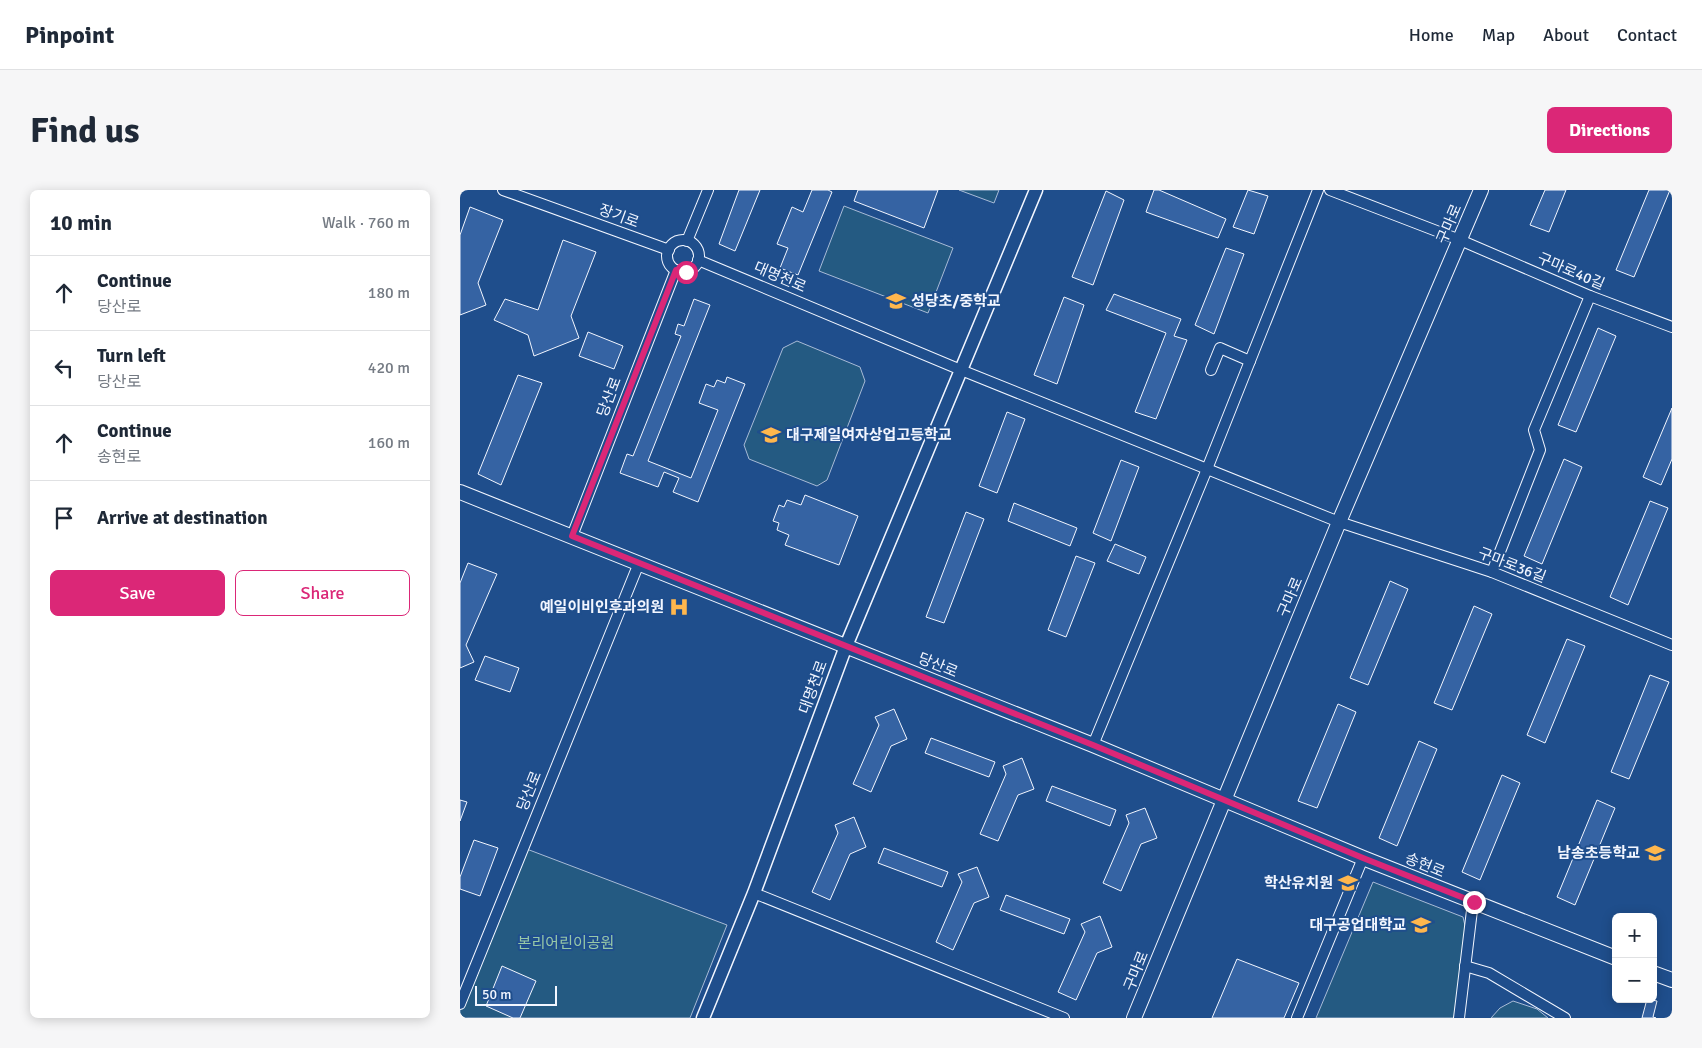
<!DOCTYPE html>
<html lang="en">
<head>
<meta charset="utf-8">
<style>
  body { margin:0; font-family:Signika,"Noto Sans KR",sans-serif; background:#f6f6f7; color:#1f2937 }
  .controls { position:absolute; right:15px; bottom:15px; display:grid; overflow:hidden; border-radius:8px; box-shadow:0 2px 12px #0003 }
  .controls button { width:45px; height:45px; display:grid; place-items:center; padding:0; border:0; border-bottom:1px solid #e0e1e3; background:#fff; color:#1f2937; font:25px sans-serif }
  .scale { position:absolute; left:15px; bottom:12px; width:82px; box-sizing:border-box; padding-left:5px; border:2px solid #f2f6ff; border-top:0; font-size:14px; line-height:18px; white-space:nowrap; color:#f2f6ff; -webkit-text-stroke:4px #1f4e8c; paint-order:stroke }
  .stop { position:absolute; width:15px; height:15px; margin:-11px; border:4px solid #db2777; border-radius:50%; background:#fff }
  .stop.end { background:#db2777; border-color:#fff; box-shadow:0 1px 5px #0008 }
  .list { margin:0; padding:0; list-style:none }
  h2 { display:flex; justify-content:space-between; align-items:center; height:65px; margin:0; padding:0 20px; font-size:21px }
  h2 small { font-size:16px; font-weight:400; color:#747a83 }
  .list li { display:grid; grid-template-columns:32px 1fr auto; gap:15px; align-items:center; box-sizing:border-box; height:75px; padding:0 20px; border-top:1px solid #e0e1e3 }
  .list b { display:block; font-size:19px; white-space:nowrap }
  .list p { margin:0; font-size:16px; white-space:nowrap; color:#747a83 }
  .list em { font-size:16px; font-style:normal; color:#747a83 }
  .actions { display:flex; gap:10px; padding:15px 20px }
  .actions a { flex:1; padding:11px 0; border:1px solid #db2777; border-radius:8px; text-align:center; font-size:18px; color:#db2777 }
  .actions .main { background:#db2777; color:#fff }
  .icon { flex:none; width:28px; height:28px; fill:none; stroke:currentColor; stroke-width:2; stroke-linecap:round; stroke-linejoin:round }
  .map { position:relative; flex:none; width:1212px; height:828px; overflow:hidden; border-radius:8px }
  header { display:flex; align-items:center; gap:30px; box-sizing:border-box; height:70px; padding:0 25px; background:#fff; border-bottom:1px solid #e0e1e3 }
  header strong { font-size:24px }
  nav { display:flex; gap:28px; margin-inline-start:auto; font-size:18px }
  .intro { display:flex; align-items:center; justify-content:space-between; box-sizing:border-box; height:120px; padding:0 30px }
  h1 { margin:0; font-size:35px }
  .button { padding:12px 22px; border-radius:8px; background:#db2777; color:#fff; font-size:18px; font-weight:700 }
  main { display:flex; gap:30px; padding:0 30px }
  aside { flex:1; background:#fff; border-radius:8px; box-shadow:0 2px 12px #0003 }
  .map>svg:first-child { display:block }
  .green { fill:#245a82; stroke:#a8bbd7 }
  .building { fill:#3563a3; stroke:#f2f6ff }
  .lines { fill:none; stroke-linecap:round; stroke-linejoin:round }
  .minor-casing { stroke:#f2f6ff; stroke-width:12 }
  .tertiary-casing { stroke:#f2f6ff; stroke-width:15 }
  .secondary-casing { stroke:#f2f6ff; stroke-width:16 }
  .minor { stroke:#1f4e8c; stroke-width:10 }
  .tertiary { stroke:#1f4e8c; stroke-width:12 }
  .secondary { stroke:#1f4e8c; stroke-width:14 }
  .route { stroke:#db2777; stroke-width:6 }
  .labels { text-anchor:middle; stroke-width:4; stroke-linejoin:round; paint-order:stroke }
  .street-label { font-size:15px; fill:#f2f6ff; stroke:#1f4e8c }
  .poi-label { font-size:15px; font-weight:bold; fill:#f2f6ff; stroke:#1f4e8c; text-anchor:end }
  .park-label { font-size:15px; fill:#97c8a6; stroke:#1f4e8c }
</style>
</head>
<body>
<header>
<strong>Pinpoint</strong>
<nav><a>Home</a><a>Map</a><a>About</a><a>Contact</a></nav>
</header>
<div class="intro"><h1>Find us</h1><a class="button">Directions</a></div>
<main>
<aside>
<h2>10 min<small>Walk · 760 m</small></h2>
<ul class="list">
<li><svg class="icon" aria-label="ahead" viewBox="0 0 24 24"><path d="M12 20V5M6 11l6-6 6 6"/></svg><div><b>Continue</b><p>당산로</p></div><em>180 m</em></li>
<li><svg class="icon" aria-label="left" viewBox="0 0 24 24"><path d="M17 20v-9H6M10 6l-5 5 5 5"/></svg><div><b>Turn left</b><p>당산로</p></div><em>420 m</em></li>
<li><svg class="icon" aria-label="ahead" viewBox="0 0 24 24"><path d="M12 20V5M6 11l6-6 6 6"/></svg><div><b>Continue</b><p>송현로</p></div><em>160 m</em></li>
<li><svg class="icon" aria-label="arrive" viewBox="0 0 24 24"><path d="M6 21V4h12l-3 4 3 4H6"/></svg><div><b>Arrive at destination</b></div></li>
</ul>
<div class="actions"><a class="main">Save</a><a>Share</a></div>
</aside>
<div class="map">
<svg width="1212" height="828" viewBox="0 0 1212 828">
  <rect width="100%" height="100%" fill="#1f4e8c"/>
  <!-- green -->
  <g class="green">
    <polygon points="499,0 539,0 534,13"/>
    <polygon points="384,16 493,58 468,123 359,81"/>
    <polygon points="337,151 400,177 405,191 367,290 357,296 289,269 284,255 323,158"/>
    <polygon points="64,658 267,735 230,828 0,828 0,814"/>
    <polygon points="913,692 1003,727 1006,740 994,828 856,828"/>
    <polygon points="1053,811 1077,819 1088,828 1031,828 1040,818"/>
  </g>
  <!-- building -->
  <g class="building">
    <polygon points="279,0 300,0 275,61 259,54"/>
    <polygon points="352,0 368,0 372,2 338,85 320,78 328,58 317,54 332,17 343,22"/>
    <polygon points="398,0 478,0 464,38 394,11"/>
    <polygon points="694,0 699,0 766,29 758,48 686,22"/>
    <polygon points="788,0 808,6 794,44 773,37"/>
    <polygon points="1085,0 1106,0 1089,42 1070,35"/>
    <polygon points="1189,0 1210,0 1174,87 1156,80"/>
    <polygon points="646,1 664,10 633,95 612,87"/>
    <polygon points="10,17 43,30 18,93 26,115 0,125 0,45"/>
    <polygon points="103,50 136,62 111,126 119,148 74,166 68,145 34,130 45,109 78,120"/>
    <polygon points="766,58 784,64 754,144 735,135"/>
    <polygon points="654,104 721,129 714,146 727,150 696,229 675,222 706,143 646,120"/>
    <polygon points="604,107 624,115 597,194 574,185"/>
    <polygon points="234,109 250,115 188,271 231,288 258,220 239,213 246,194 254,197 257,190 265,193 267,187 285,194 238,312 213,302 219,288 204,282 198,297 160,283 167,264 173,266 221,146 215,144 218,134 224,136"/>
    <polygon points="1138,138 1156,146 1116,242 1098,235"/>
    <polygon points="128,142 163,156 154,179 119,166"/>
    <polygon points="58,185 82,193 41,295 18,284"/>
    <polygon points="1212,218 1212,269 1201,295 1183,287"/>
    <polygon points="547,222 565,229 537,303 519,296"/>
    <polygon points="1104,269 1122,277 1082,374 1064,366"/>
    <polygon points="661,270 679,277 651,351 633,343"/>
    <polygon points="345,305 398,326 379,375 325,355 329,345 317,340 319,333 313,331 319,315 324,317 327,310 341,315"/>
    <polygon points="1190,311 1208,318 1168,415 1150,407"/>
    <polygon points="554,313 617,338 610,356 548,331"/>
    <polygon points="506,322 524,329 484,433 466,427"/>
    <polygon points="655,354 686,367 679,384 647,371"/>
    <polygon points="616,366 635,373 606,447 588,440"/>
    <polygon points="8,373 37,384 6,455 14,472 0,478 0,393"/>
    <polygon points="930,391 948,399 908,495 890,488"/>
    <polygon points="1014,416 1032,424 992,520 974,513"/>
    <polygon points="1107,449 1125,456 1085,553 1067,545"/>
    <polygon points="25,466 59,478 50,502 15,490"/>
    <polygon points="1190,485 1209,492 1169,589 1151,582"/>
    <polygon points="878,514 896,522 857,618 838,611"/>
    <polygon points="434,519 447,549 431,556 411,602 393,594 419,535 415,527"/>
    <polygon points="471,548 535,572 529,587 465,563"/>
    <polygon points="959,551 977,559 937,656 919,648"/>
    <polygon points="562,568 574,599 558,605 538,651 520,644 546,584 543,576"/>
    <polygon points="1042,585 1060,593 1020,690 1002,682"/>
    <polygon points="592,596 656,620 650,636 586,611"/>
    <polygon points="0,610 7,612 0,631"/>
    <polygon points="1137,610 1155,618 1115,715 1097,707"/>
    <polygon points="685,618 697,648 681,654 661,701 643,693 669,633 666,625"/>
    <polygon points="394,627 406,657 390,664 370,710 352,702 378,643 375,635"/>
    <polygon points="14,650 38,658 20,706 0,699 0,687"/>
    <polygon points="424,658 488,682 482,697 418,673"/>
    <polygon points="517,677 529,707 514,713 493,760 476,752 502,692 498,684"/>
    <polygon points="546,705 610,729 604,744 540,720"/>
    <polygon points="640,726 652,757 637,763 616,810 598,802 625,742 621,734"/>
    <polygon points="777,769 839,793 824,828 752,828"/>
    <polygon points="42,776 76,791 60,828 53,828 26,816"/>
    <polygon points="1187,809 1197,811 1193,827 1196,828 1182,828"/>
  </g>
  <g class="lines">
    <defs>
      <g id="minor">
        <polyline points="43,0 209,60"/>
        <polyline points="870,0 1000,50 1130,106 1212,137"/>
        <circle cx="223" cy="66" r="16"/>
        <polyline points="227,51 248,0"/>
        <polyline points="238,70 501,180 879,332 1032,382 1212,455"/>
        <polyline points="751,180 760,158 790,171"/>
        <polyline points="112,346 216,80"/>
        <polyline points="1032,382 1080,260 1074,240 1130,106"/>
        <polyline points="633,555 747,279 858,0"/>
        <polyline points="294,703 604,828"/>
        <polyline points="1005,776 1029,783 1105,828"/>
        <polyline points="0,814 179,373"/>
        <polyline points="837,828 903,668"/>
        <polyline points="999,828 1013,712"/>
      </g>
      <polyline id="tertiary" points="243,828 294,703 386,456 576,0"/>
      <g id="secondary">
        <polyline points="0,302 633,555 903,668 1156,768"/>
        <polyline points="1193,783 1212,790"/>
        <polyline points="674,828 879,332 1021,0"/>
      </g>
    </defs>
    <!-- minor casing -->
    <use href="#minor" class="minor-casing"/>
    <!-- tertiary casing -->
    <use href="#tertiary" class="tertiary-casing"/>
    <!-- secondary casing -->
    <use href="#secondary" class="secondary-casing"/>
    <!-- minor -->
    <use href="#minor" class="minor"/>
    <!-- tertiary -->
    <use href="#tertiary" class="tertiary"/>
    <!-- secondary -->
    <use href="#secondary" class="secondary"/>
  </g>
  <g class="lines">
    <!-- route -->
    <polyline class="route" points="226,82 216,80 112,346 633,555 903,668 1014,712"/>
  </g>
  <!-- icons -->
  <defs>
    <symbol id="school-bare" viewBox="-9 -9 18 18"><path d="M0-5L7-2L0 1L-7-2ZM-4 1L0 2.5L4 1V4Q0 6-4 4Z" fill="#ffb74d" stroke="#1f4e8c" stroke-width="2.5" paint-order="stroke"/></symbol>
    <symbol id="hospital-bare" viewBox="-9 -9 18 18"><path d="M-5-5h3v3.5h4V-5h3V5h-3V1.5h-4V5h-3Z" fill="#ffb74d" stroke="#1f4e8c" stroke-width="2.5" paint-order="stroke"/></symbol>
    <symbol id="university-bare" viewBox="-9 -9 18 18"><path d="M0-5L7-2L0 1L-7-2ZM-4 1L0 2.5L4 1V4Q0 6-4 4Z" fill="#ffb74d" stroke="#1f4e8c" stroke-width="2.5" paint-order="stroke"/></symbol>
  </defs>
  <g fill-rule="evenodd">
    <use href="#school-bare" x="422" y="97" width="28" height="28"/>
    <use href="#school-bare" x="297" y="231" width="28" height="28"/>
    <use href="#hospital-bare" x="205" y="403" width="28" height="28"/>
    <use href="#school-bare" x="1181" y="649" width="28" height="28"/>
    <use href="#school-bare" x="874" y="679" width="28" height="28"/>
    <use href="#university-bare" x="947" y="721" width="28" height="28"/>
  </g>
  <g class="labels">
    <!-- street labels -->
    <g class="street-label">
      <text transform="translate(159 26) rotate(20)" y="5">장기로</text>
      <text transform="translate(989 34) rotate(-67)" y="5">구마로</text>
      <text transform="translate(1111 81) rotate(23)" y="5">구마로40길</text>
      <text transform="translate(320 87) rotate(23)" y="5">대명천로</text>
      <text transform="translate(149 207) rotate(-69)" y="5">당산로</text>
      <text transform="translate(1052 375) rotate(21)" y="5">구마로36길</text>
      <text transform="translate(830 407) rotate(-67)" y="5">구마로</text>
      <text transform="translate(478 475) rotate(22)" y="5">당산로</text>
      <text transform="translate(353 497) rotate(-70)" y="5">대명천로</text>
      <text transform="translate(69 601) rotate(-68)" y="5">당산로</text>
      <text transform="translate(965 675) rotate(22)" y="5">송현로</text>
      <text transform="translate(676 781) rotate(-68)" y="5">구마로</text>
    </g>
    <!-- poi labels -->
    <g class="poi-label">
      <text x="451" y="116" text-anchor="start">성당초/중학교</text>
      <text x="326" y="250" text-anchor="start">대구제일여자상업고등학교</text>
      <text x="204" y="422">예일이비인후과의원</text>
      <text x="1180" y="668">남송초등학교</text>
      <text x="873" y="698">학산유치원</text>
      <text x="946" y="740">대구공업대학교</text>
    </g>
    <!-- park labels -->
    <g class="park-label">
      <text x="106" y="758">본리어린이공원</text>
    </g>
  </g>
</svg>
<div class="controls">
<button>+</button>
<button>−</button>
</div>
<div class="scale">50 m</div>
<div class="stop" style="left:226px;top:82px"></div>
<div class="stop end" style="left:1014px;top:712px"></div>
</div>
</main>
</body>
</html>
